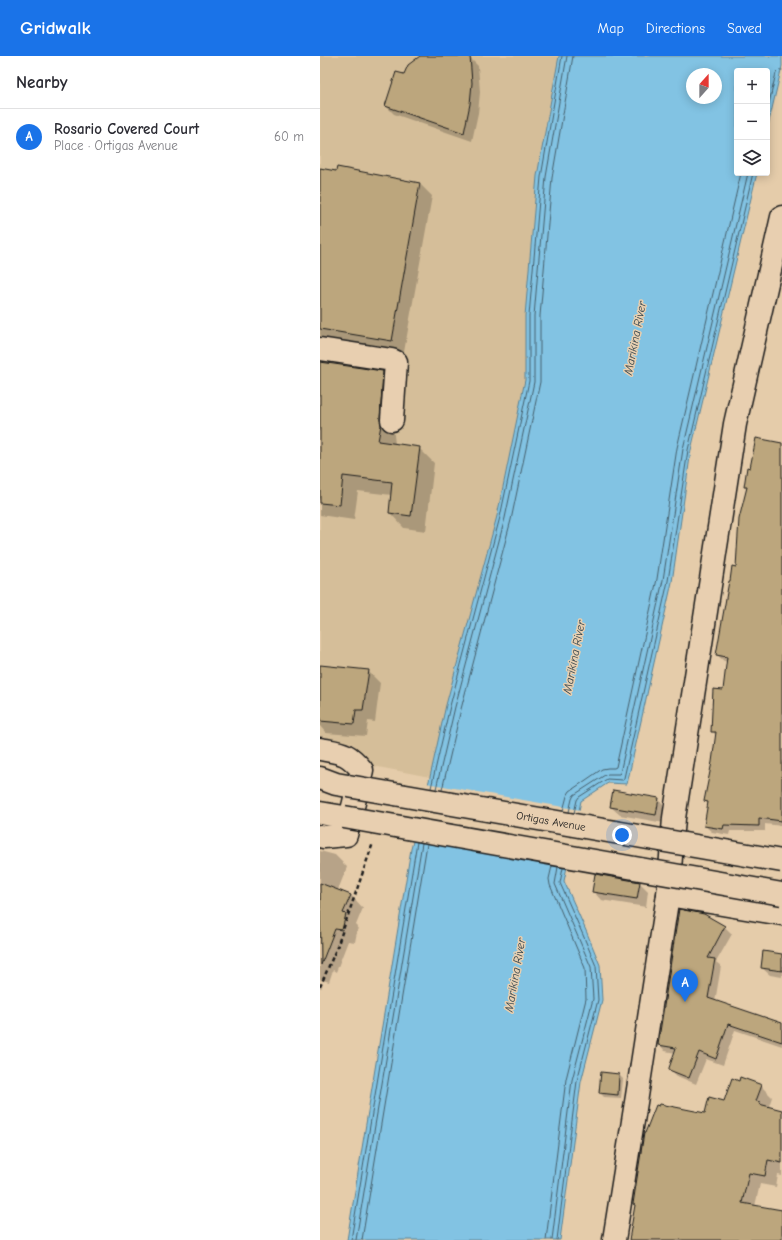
<!DOCTYPE html>
<html lang="en">
<head>
<meta charset="utf-8">
<style>
  body { margin:0; font-family:"Comic Neue",sans-serif; background:#f7f7f7; color:#2b2b33 }
  .controls { position:absolute; right:12px; top:12px; display:grid; overflow:hidden; border-radius:4px; box-shadow:0 2px 10px #0003 }
  .controls button { width:36px; height:36px; display:grid; place-items:center; padding:0; border:0; border-bottom:1px solid #e1e1e2; background:#fff; color:#2b2b33; font:20px sans-serif }
  .compass { position:absolute; left:366px; top:12px; width:36px; height:36px; border-radius:50%; background:#fff; box-shadow:0 2px 10px #0003; rotate:21deg }
  .you { position:absolute; left:302px; top:779px; width:14px; height:14px; margin:-10px; border:3px solid #fff; border-radius:50%; background:#1a73e8; box-shadow:0 0 0 6px #1a73e833 }
  .badge { display:grid; place-items:center; width:26px; height:26px; border-radius:50%; background:#1a73e8; color:#fff; font-size:13px; font-weight:700 }
  .pin { position:absolute; translate:-50% -33px; filter:drop-shadow(0 1px 2px #0008) }
  .pin::after { content:''; position:absolute; top:21px; width:14px; height:12px; background:inherit; clip-path:polygon(0 0,100% 0,50% 100%) }
  .list { margin:0; padding:0; list-style:none }
  h2 { display:flex; justify-content:space-between; align-items:center; height:52px; margin:0; padding:0 16px; font-size:17px }
  h2 small { font-size:13px; font-weight:400; color:#7c7c81 }
  .list li { display:grid; grid-template-columns:26px 1fr auto; gap:12px; align-items:center; box-sizing:border-box; height:56px; padding:0 16px; border-top:1px solid #e1e1e2 }
  .list b { display:block; font-size:15px; white-space:nowrap }
  .list p { margin:0; font-size:13px; white-space:nowrap; color:#7c7c81 }
  .list em { font-size:13px; font-style:normal; color:#7c7c81 }
  .icon { flex:none; width:22px; height:22px; fill:none; stroke:currentColor; stroke-width:2; stroke-linecap:round; stroke-linejoin:round }
  .map { position:relative; flex:none; width:462px; height:1184px; overflow:hidden }
  header { display:flex; align-items:center; gap:24px; box-sizing:border-box; height:56px; padding:0 20px; background:#1a73e8; color:#fff }
  header strong { font-size:19px }
  nav { display:flex; gap:22px; margin-inline-start:auto; font-size:14px }
  main { display:flex }
  aside { flex:1; background:#fff }
  .map>svg:first-child { display:block }
  .built { fill:#d5be99 }
  .water { fill:#82c3e3; stroke:#598093; fill-rule:evenodd }
  .pier { fill:#e5ccaa }
  .shadow { fill:#0003 }
  .lines { fill:none; stroke-linecap:round; stroke-linejoin:round }
  .shore { stroke:#455f6c; stroke-width:1 }
  .building { fill:#bca67d; stroke:#1c1c1c }
  .minor-casing { stroke:#1c1c1c; stroke-width:25 }
  .major-casing { stroke:#1c1c1c; stroke-width:25 }
  .path { stroke:#1c1c1c; stroke-width:2.5; stroke-dasharray:4 3; stroke-linecap:butt }
  .minor { stroke:#e8cfb0; stroke-width:22 }
  .major { stroke:#e8cfb0; stroke-width:22 }
  .major-bridge-casing { stroke:#1c1c1c; stroke-width:25; stroke-linecap:butt }
  .major-bridge { stroke:#e8cfb0; stroke-width:22 }
  .labels { text-anchor:middle; stroke-width:3; stroke-linejoin:round; paint-order:stroke }
  .street-label { font-size:11px; fill:#1c1c1c; stroke:#e8cfb0 }
  .water-label { font-size:12px; font-style:italic; fill:#36464e; stroke:#e8cfb0 }
</style>
</head>
<body>
<header>
<strong>Gridwalk</strong>
<nav><a>Map</a><a>Directions</a><a>Saved</a></nav>
</header>
<main>
<aside>
<h2>Nearby<small></small></h2>
<ul class="list">
<li><span class="badge">A</span><div><b>Rosario Covered Court</b><p>Place · Ortigas Avenue</p></div><em>60 m</em></li>
</ul>
</aside>
<div class="map">
<svg width="462" height="1184" viewBox="0 0 462 1184">
  <rect width="100%" height="100%" fill="#e5ccaa"/>
  <filter id="ink" filterUnits="userSpaceOnUse"><feTurbulence type="fractalNoise" baseFrequency=".025" numOctaves="2"/><feDisplacementMap in="SourceGraphic" scale="8" xChannelSelector="R" yChannelSelector="G"/><feConvolveMatrix kernelMatrix="1 2 1 2 8 2 1 2 1" color-interpolation-filters="sRGB"/></filter>
  <g filter="url(#ink)">
    <!-- built -->
    <polygon class="built" points="0,0 239,0 217,120 205,260 205,324 177,460 126,649 110,721 53,710 33,688 0,680"/>
    <!-- water -->
    <path class="water" d="M239,0h223v10l-15,64v-59h-30v102h20l-66,277 -19,132 -45,202 -19,-1 -27,18 -17,80 23,52 13,32 2,35 -21,82 -21,158h-213l64,-391 19,-72 16,-72 51,-189 28,-136v-64l12,-140zM372,18h24v24h-24z"/>
    <!-- pier -->
    <polygon class="pier" points="106,727 261,754 249,811 91,783"/>
    <!-- shadow -->
    <g class="shadow">
      <polygon points="102,0 145,0 149,1 158,10 160,36 158,57 152,85 74,58 66,50 84,19"/>
      <polygon points="18,112 100,128 112,140 84,296 4,283 0,279 0,131 8,139"/>
      <polygon points="0,306 62,316 77,331 74,379 75,388 99,392 114,407 106,475 84,472 70,457 72,439 38,435 34,464 0,459"/>
      <polygon points="462,388 462,770 445,768 445,775 410,775 409,779 392,776 385,770 389,749 385,745 393,706 397,680 392,675 404,635 408,606 404,605 397,599 417,512 427,433 425,431 431,413"/>
      <polygon points="0,610 48,615 60,627 55,666 48,665 46,680 6,677 0,670"/>
      <polygon points="338,743 347,752 344,767 300,759 291,751"/>
      <polygon points="0,795 15,799 27,811 18,834 31,839 43,852 36,869 38,871 35,886 28,885 16,916 13,914 9,926 0,923"/>
      <polygon points="320,827 328,835 326,851 281,844 273,835"/>
      <polygon points="384,859 405,871 412,878 396,906 401,910 395,946 462,968 462,990 415,974 403,1009 386,1003 376,1028 357,1020 350,1013 356,997 345,995 339,988"/>
      <polygon points="462,899 462,921 450,919 442,912"/>
      <polygon points="299,1019 303,1023 301,1042 284,1041 280,1037"/>
      <polygon points="441,1030 452,1041 449,1050 462,1055 462,1120 458,1119 456,1131 440,1128 435,1150 462,1155 462,1184 310,1184 315,1150 314,1148 386,1058 405,1046"/>
    </g>
    <g class="lines">
      <!-- shore -->
      <g class="shore">
        <polyline points="447,56 456,17 459,14 462,14"/>
        <polyline points="111,732 130,650 180,461 209,325 209,260 221,121 242,0"/>
        <polyline points="116,733 135,651 185,462 214,326 214,260 226,121 247,0"/>
        <polyline points="122,734 141,653 191,464 220,326 220,260 232,122 253,0"/>
        <polyline points="243,755 247,740 250,735 282,713 288,712 294,712 296,711 337,523 357,392 421,117"/>
        <polyline points="249,756 252,743 254,739 285,719 288,718 299,718 300,717 343,524 363,393 428,117"/>
        <polyline points="254,757 257,744 259,741 287,723 303,724 304,722 348,525 368,394 433,117"/>
        <polyline points="31,1184 97,786"/>
        <polyline points="36,1184 102,787"/>
        <polyline points="42,1184 107,788"/>
        <polyline points="226,1184 246,1023 266,943 265,912 230,829 229,823 232,810"/>
        <polyline points="232,1184 252,1024 273,943 271,911 235,828 238,811"/>
        <polyline points="237,1184 257,1025 278,944 276,910 263,879 240,827 243,812"/>
      </g>
    </g>
    <!-- building -->
    <g class="building">
      <polygon points="100,0 150,0 152,27 150,48 144,77 65,50 76,16 84,18 88,9"/>
      <polygon points="17,111 100,127 72,285 0,273 0,112 16,115"/>
      <polygon points="0,306 63,315 60,363 61,369 58,385 100,391 91,460 69,457 72,426 23,420 20,449 0,447"/>
      <polygon points="436,382 462,387 462,765 439,762 439,770 404,769 403,773 384,770 388,746 384,745 392,706 396,676 391,676 393,633 403,634 407,601 396,599 409,525 410,525 412,510 416,511 419,463 427,431 424,431 427,411 430,412"/>
      <polygon points="0,609 49,614 43,654 36,654 34,668 0,665"/>
      <polygon points="293,734 339,742 336,759 290,751"/>
      <polygon points="275,818 320,826 317,843 272,836"/>
      <polygon points="0,827 31,839 23,857 26,858 22,874 15,873 1,909"/>
      <polygon points="359,853 384,858 405,870 388,902 395,903 388,942 462,967 462,986 408,968 396,1003 379,996 369,1022 349,1014 349,1012 356,992 338,989"/>
      <polygon points="443,895 462,898 462,915 441,912"/>
      <polygon points="281,1016 299,1018 298,1039 279,1037"/>
      <polygon points="420,1021 442,1029 436,1045 440,1046 439,1048 462,1054 462,1107 448,1104 445,1120 429,1117 422,1147 462,1154 462,1184 309,1184 315,1149 313,1148 324,1077 325,1077 336,1049 339,1050 340,1048 385,1057 389,1041 404,1045 412,1022 419,1025"/>
    </g>
    <g class="lines">
      <defs>
        <g id="minor">
          <polyline points="0,293 72,304 76,306 72,364"/>
          <path d="M0,693c22,4 27,3 42,21l-16,65 -22,2 -4,-1"/>
          <polyline points="348,839 462,858"/>
          <polyline points="294,1184 317,1040 348,839 354,762 415,368 462,161"/>
        </g>
        <g id="major">
          <polyline points="0,722 16,728 28,730"/>
          <polyline points="0,757 24,761"/>
        </g>
      </defs>
      <!-- minor casing -->
      <use href="#minor" class="minor-casing"/>
      <!-- major casing -->
      <use href="#major" class="major-casing"/>
      <!-- path -->
      <polyline class="path" points="0,931 17,891 53,787"/>
      <!-- minor -->
      <use href="#minor" class="minor"/>
      <!-- major -->
      <use href="#major" class="major"/>
      <defs>
        <g id="major-bridge">
          <polyline points="28,730 462,805"/>
          <polyline points="24,761 462,838"/>
        </g>
      </defs>
      <!-- major-bridge casing -->
      <use href="#major-bridge" class="major-bridge-casing"/>
      <!-- major-bridge -->
      <use href="#major-bridge" class="major-bridge"/>
    </g>
  </g>
  <g class="labels">
    <!-- street labels -->
    <g class="street-label">
      <text transform="translate(231 765) rotate(10)" y="4">Ortigas Avenue</text>
    </g>
    <!-- water labels -->
    <g class="water-label">
      <text transform="translate(315 282) rotate(-79)" y="4">Marikina River</text>
      <text transform="translate(254 601) rotate(-79)" y="4">Marikina River</text>
      <text transform="translate(195 919) rotate(-80)" y="4">Marikina River</text>
    </g>
  </g>
</svg>
<div class="controls">
<button>+</button>
<button>−</button>
<button><svg class="icon" aria-label="layers" viewBox="0 0 24 24"><path d="M12 4l9 5-9 5-9-5zM3 14l9 5 9-5"/></svg></button>
</div>
<svg class="compass" viewBox="-18 -18 36 36"><path d="M0-13l5 13h-10z" fill="#e53935"/><path d="M0 13l5-13h-10z" fill="#7c7c81"/></svg>
<div class="you"></div>
<div class="pin badge" style="left:365px;top:946px">A</div>
</div>
</main>
</body>
</html>
